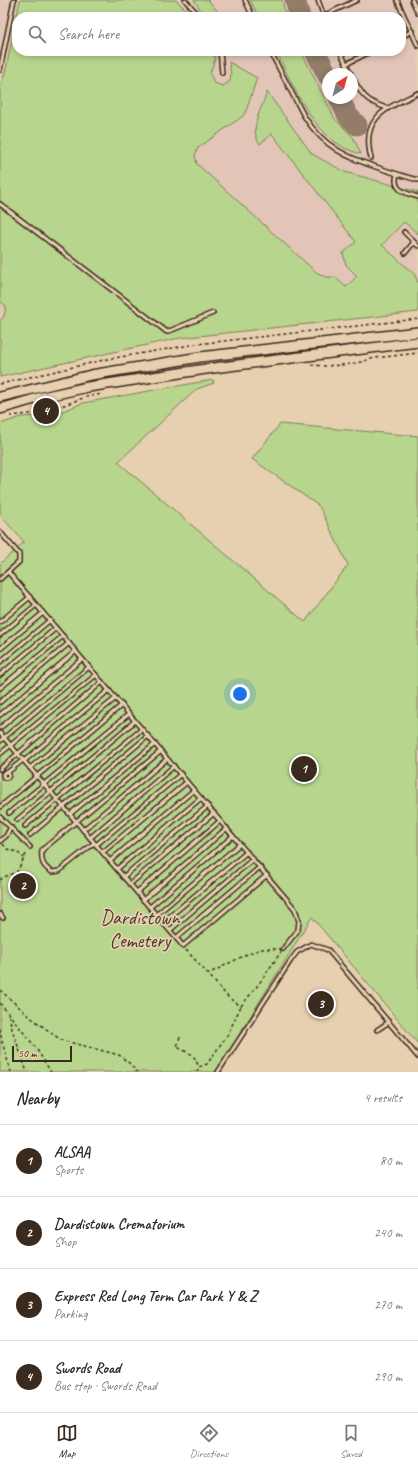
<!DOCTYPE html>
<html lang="en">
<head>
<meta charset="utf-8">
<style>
  body { margin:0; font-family:Caveat,sans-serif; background:#f7f7f7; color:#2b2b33 }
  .compass { position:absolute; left:322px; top:68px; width:36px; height:36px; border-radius:50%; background:#fff; box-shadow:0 2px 6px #0003; rotate:36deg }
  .scale { position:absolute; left:12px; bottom:10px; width:60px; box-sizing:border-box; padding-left:4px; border:2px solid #3b2a1e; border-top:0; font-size:11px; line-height:14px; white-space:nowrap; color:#3b2a1e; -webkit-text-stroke:3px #e7d0b0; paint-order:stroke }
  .you { position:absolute; left:240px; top:694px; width:14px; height:14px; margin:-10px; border:3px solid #fff; border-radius:50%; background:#1a73e8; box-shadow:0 0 0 6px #1a73e833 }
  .badge { display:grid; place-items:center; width:26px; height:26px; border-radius:50%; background:#3b2a1e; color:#fff; font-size:13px; font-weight:700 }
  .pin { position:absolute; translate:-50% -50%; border:2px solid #fff; box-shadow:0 1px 4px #0006 }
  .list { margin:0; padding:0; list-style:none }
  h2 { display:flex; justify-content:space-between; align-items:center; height:52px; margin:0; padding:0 16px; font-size:17px }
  h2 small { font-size:13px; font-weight:400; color:#7c7c81 }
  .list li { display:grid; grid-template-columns:26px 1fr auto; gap:12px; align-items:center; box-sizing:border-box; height:72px; padding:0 16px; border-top:1px solid #e1e1e2 }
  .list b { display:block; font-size:15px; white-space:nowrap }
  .list p { margin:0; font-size:13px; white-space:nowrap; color:#7c7c81 }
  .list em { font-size:13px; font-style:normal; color:#7c7c81 }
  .icon { flex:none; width:22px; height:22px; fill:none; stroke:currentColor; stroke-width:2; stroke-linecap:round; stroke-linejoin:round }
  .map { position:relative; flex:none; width:418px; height:1072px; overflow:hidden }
  .search { position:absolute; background:#fff; box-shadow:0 2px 6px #0003; left:12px; right:12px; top:12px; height:44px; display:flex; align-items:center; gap:10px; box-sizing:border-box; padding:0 14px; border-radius:16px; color:#7c7c81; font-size:15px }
  .sheet { height:340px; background:#fff }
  nav { display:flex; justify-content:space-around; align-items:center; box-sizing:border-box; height:56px; border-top:1px solid #e1e1e2; background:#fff; font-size:11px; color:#7c7c81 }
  nav a { display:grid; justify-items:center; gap:2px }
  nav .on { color:#3b2a1e }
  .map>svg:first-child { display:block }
  .built { fill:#e3c5b8; fill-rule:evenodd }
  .green { fill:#b7d58d; stroke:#798056 }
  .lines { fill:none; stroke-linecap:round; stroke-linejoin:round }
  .taxiway { stroke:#917d67; stroke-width:21 }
  .lane-casing { stroke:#3b2a1e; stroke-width:6 }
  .secondary-casing { stroke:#3b2a1e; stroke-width:12 }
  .path { stroke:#3b2a1e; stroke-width:1.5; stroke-dasharray:3 3; stroke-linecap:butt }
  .lane { stroke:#e7d0b0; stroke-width:3 }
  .secondary { stroke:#e7d0b0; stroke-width:9 }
  .labels { text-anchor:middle; stroke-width:3.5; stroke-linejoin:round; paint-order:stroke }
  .park-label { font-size:20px; fill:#473b29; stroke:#e7d0b0 }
</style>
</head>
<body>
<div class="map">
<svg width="418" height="1072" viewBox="0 0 418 1072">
  <rect width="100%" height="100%" fill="#e7d0b0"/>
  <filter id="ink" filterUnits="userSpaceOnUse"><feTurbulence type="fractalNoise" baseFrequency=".025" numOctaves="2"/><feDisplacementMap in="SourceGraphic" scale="8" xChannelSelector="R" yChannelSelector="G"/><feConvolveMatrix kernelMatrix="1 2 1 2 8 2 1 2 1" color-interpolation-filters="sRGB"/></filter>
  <g filter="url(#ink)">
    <!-- built -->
    <path class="built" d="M0,0h418v312l-238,26 -57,12 -123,27zM17,17h384v34h-384zM328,74h24v24h-24z"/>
    <!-- green -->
    <g class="green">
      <path d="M20,0h156l17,17h-176v34h197l1,8 -5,14 4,10 9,3 7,-5 1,-7 -2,-12 28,16 -11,33 -3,5 -45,32 -3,7 2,9 119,108 10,5h9l11,10 11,-11 -11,-11 -3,-12 13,-11 -84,-108 -12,10c-12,-15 2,-36 7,-52l45,62 33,18 73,20v42l-14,-12 -22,23 33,30 3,8v29l-238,26 -57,12 -123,27v-56l4,-5 2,-10 -6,-5v-212l6,-20z"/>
      <polygon points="194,0 208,0 222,17 205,17"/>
      <polygon points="250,0 282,0 286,17 259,17"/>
      <path d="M276,51h25l34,68 18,18 8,17c-6,-2 -14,-4 -20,-8 -33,-21 -48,-61 -65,-95z"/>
      <polygon points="213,380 214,383 197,389 118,462 305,622 348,565 319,506 252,459 280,424 418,436 418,1044 312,917 216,1072 0,1072 0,564 24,542 0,515 0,424 21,417 37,416 63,411 83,403 165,388"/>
    </g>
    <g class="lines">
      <!-- taxiway -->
      <g class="taxiway">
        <polyline points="295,0 300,17"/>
        <polyline points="315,51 328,76"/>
        <polyline points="339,98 348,116 357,125"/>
      </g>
      <defs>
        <g id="lane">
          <polyline points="185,0 200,17"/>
          <polyline points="245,0 253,17"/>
          <polyline points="318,0 324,17"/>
          <polyline points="397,0 418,46"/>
          <polyline points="412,0 418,13"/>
          <polyline points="323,16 357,0"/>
          <polyline points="401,37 412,31"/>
          <polyline points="220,51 222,73"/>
          <path d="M270,51l34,65c20,32 44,42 78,53 12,4 24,8 36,11"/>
          <polyline points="340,51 351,74"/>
          <polyline points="346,64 372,51"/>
          <polyline points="0,70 14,0"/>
          <path d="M352,76c9,18 14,26 35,32"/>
          <path d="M371,158c-11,-42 17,-50 47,-65"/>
          <path d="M397,174c-5,16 8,19 21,23"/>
          <polyline points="0,204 167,332 213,313"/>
          <polyline points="404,232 418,246"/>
          <polyline points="405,253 414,242"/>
          <polyline points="0,532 19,554 19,562 0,579"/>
          <polyline points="9,573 295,909 299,921 298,930 283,949"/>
          <polyline points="0,622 30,597"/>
          <polyline points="0,635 36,605"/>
          <polyline points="0,649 43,613"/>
          <polyline points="0,662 50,620"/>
          <polyline points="0,675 56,628"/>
          <polyline points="0,688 63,636"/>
          <polyline points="0,702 69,643"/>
          <polyline points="0,715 76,651"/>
          <polyline points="0,728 82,659"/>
          <polyline points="0,733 183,946 267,875"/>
          <polyline points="0,741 89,667"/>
          <polyline points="0,754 96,675"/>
          <polyline points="24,761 109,690"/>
          <polyline points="30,768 116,698"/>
          <polyline points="0,769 102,682"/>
          <circle cx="6" cy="775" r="3"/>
          <polyline points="8,772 23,760"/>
          <polyline points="0,807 122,705"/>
          <polyline points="9,813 129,714"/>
          <polyline points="70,814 155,744"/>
          <polyline points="0,817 30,847"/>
          <polyline points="17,820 135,721"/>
          <polyline points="25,826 142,729"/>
          <polyline points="83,830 167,759"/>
          <polyline points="30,835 148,736"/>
          <polyline points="90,838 174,766"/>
          <polyline points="0,841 6,836 11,827"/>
          <path d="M94,843l-35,28 -7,1c-10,-6 -11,-11 -10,-22l119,-99"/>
          <polyline points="96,845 181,774"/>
          <polyline points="103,852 187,782"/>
          <polyline points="110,861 194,790"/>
          <polyline points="117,869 201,798"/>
          <polyline points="123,877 208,806"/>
          <polyline points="130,884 214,813"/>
          <polyline points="137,892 220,821"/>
          <polyline points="143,900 227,828"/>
          <polyline points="150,907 233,836"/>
          <polyline points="0,914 3,918"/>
          <polyline points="156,915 240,844"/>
          <polyline points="163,922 247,852"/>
          <polyline points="170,930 253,859"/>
          <polyline points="176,938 260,867"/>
          <polyline points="377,1030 389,1022"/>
          <polyline points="218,1072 291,960 297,952 311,944 328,950 418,1057"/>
        </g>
        <g id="secondary">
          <polyline points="0,397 91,375 200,357 418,332"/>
          <polyline points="0,409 38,398 88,387 206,369 418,342"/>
        </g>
      </defs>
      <!-- lane casing -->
      <use href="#lane" class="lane-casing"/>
      <!-- secondary casing -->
      <use href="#secondary" class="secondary-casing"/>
      <!-- path -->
      <g class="path">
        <polyline points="311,365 327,366 353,364 375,358 418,353"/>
        <polyline points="0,384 108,359 197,344 418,319"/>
        <polyline points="10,416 38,413 56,408 86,397 102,394"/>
        <polyline points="3,844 7,849 17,852 24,858"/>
        <polyline points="0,880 4,877 17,872 27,852"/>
        <polygon points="261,949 283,949 258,985 241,1006 229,998 208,974 245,955"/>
        <polyline points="186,950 208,974"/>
        <polyline points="0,990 30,1017 61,1040 119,1055 129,1063 137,1072"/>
        <polyline points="0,1003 36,1048 51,1072"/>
        <polyline points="9,1015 12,1029 27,1072"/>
        <polyline points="0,1029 2,1042 11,1072"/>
        <polyline points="180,1037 177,1047 193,1055 199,1067 207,1064 228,1034 241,1006"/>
        <polyline points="197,1072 199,1067"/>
      </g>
      <!-- lane -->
      <use href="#lane" class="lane"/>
      <!-- secondary -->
      <use href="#secondary" class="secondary"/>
    </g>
  </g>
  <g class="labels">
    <!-- park labels -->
    <g class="park-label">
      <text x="140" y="924">Dardistown<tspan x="140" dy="23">Cemetery</tspan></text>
    </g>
  </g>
</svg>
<svg class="compass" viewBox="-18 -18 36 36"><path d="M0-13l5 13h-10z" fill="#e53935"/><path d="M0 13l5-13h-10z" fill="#7c7c81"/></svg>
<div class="scale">50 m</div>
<div class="you"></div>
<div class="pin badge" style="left:304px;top:769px">1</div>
<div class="pin badge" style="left:23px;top:886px">2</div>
<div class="pin badge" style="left:321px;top:1004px">3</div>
<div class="pin badge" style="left:46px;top:411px">4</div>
<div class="search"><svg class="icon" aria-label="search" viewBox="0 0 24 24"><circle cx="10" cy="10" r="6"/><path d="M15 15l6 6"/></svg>Search here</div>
</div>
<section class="sheet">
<h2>Nearby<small>4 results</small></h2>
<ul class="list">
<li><span class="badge">1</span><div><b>ALSAA</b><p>Sports</p></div><em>80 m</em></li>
<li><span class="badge">2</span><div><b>Dardistown Crematorium</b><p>Shop</p></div><em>240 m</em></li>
<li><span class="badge">3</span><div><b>Express Red Long Term Car Park Y &amp; Z</b><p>Parking</p></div><em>270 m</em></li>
<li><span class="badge">4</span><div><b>Swords Road</b><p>Bus stop · Swords Road</p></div><em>290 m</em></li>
</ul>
</section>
<nav>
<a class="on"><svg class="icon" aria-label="map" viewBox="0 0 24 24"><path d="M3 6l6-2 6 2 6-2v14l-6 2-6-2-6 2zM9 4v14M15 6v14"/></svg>Map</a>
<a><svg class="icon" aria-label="directions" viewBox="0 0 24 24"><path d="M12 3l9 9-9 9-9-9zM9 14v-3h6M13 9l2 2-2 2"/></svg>Directions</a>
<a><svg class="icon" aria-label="saved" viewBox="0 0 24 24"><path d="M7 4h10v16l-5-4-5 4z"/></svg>Saved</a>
</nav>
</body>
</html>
